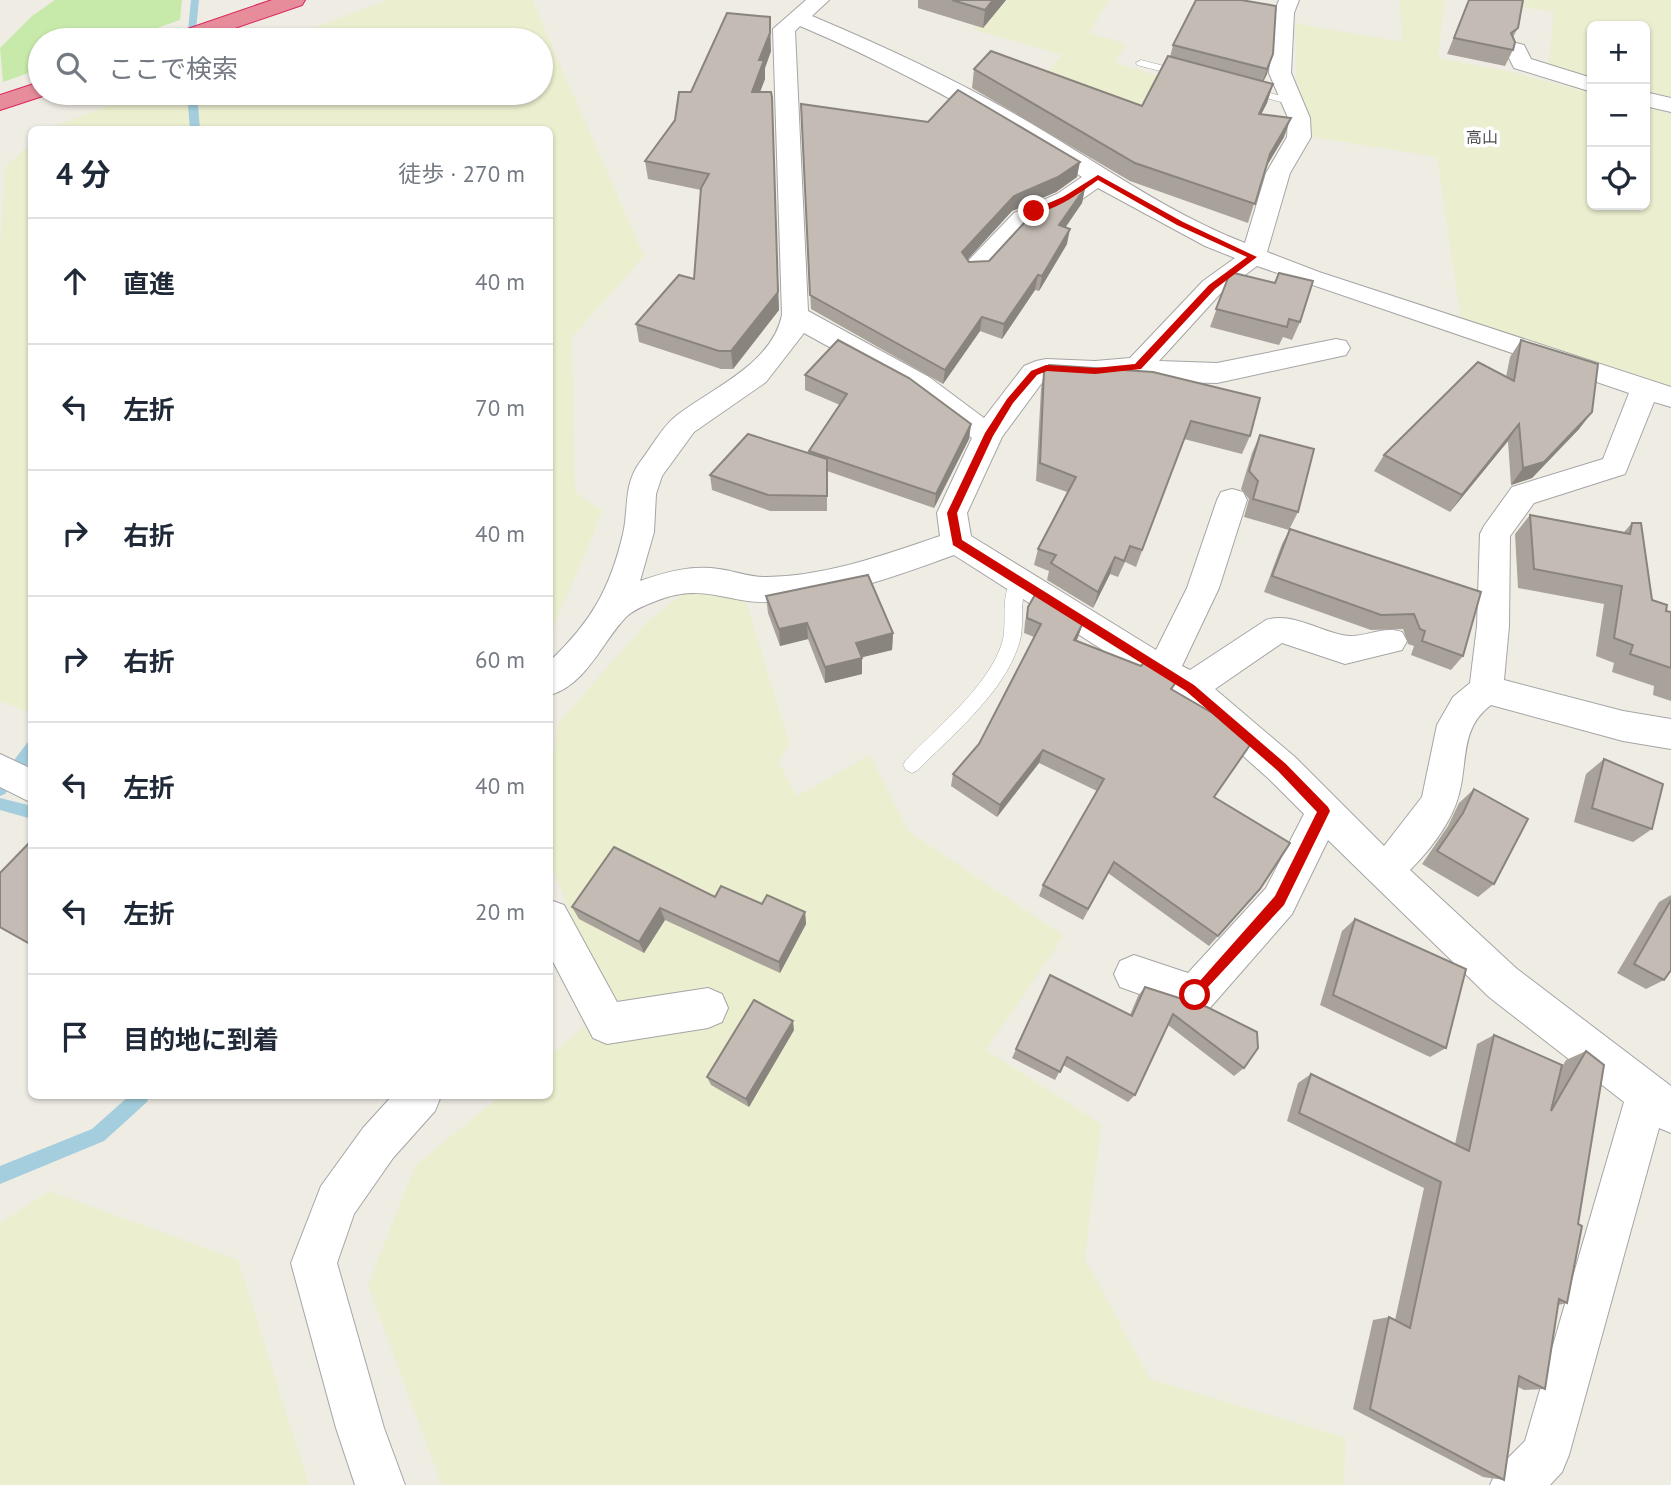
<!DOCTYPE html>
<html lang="ja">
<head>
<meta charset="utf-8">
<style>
  body { margin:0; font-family:"PT Sans","Noto Sans JP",sans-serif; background:#f6f6f7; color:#1f2937 }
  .controls { position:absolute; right:21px; top:21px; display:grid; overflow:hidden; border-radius:10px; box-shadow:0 2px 5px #0004 }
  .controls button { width:63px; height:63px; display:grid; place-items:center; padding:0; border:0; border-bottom:2px solid #e0e1e3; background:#fff; color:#1f2937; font:35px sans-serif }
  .stop { position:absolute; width:21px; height:21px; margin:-16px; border:5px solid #cd0700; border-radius:50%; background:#fff }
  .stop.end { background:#cd0700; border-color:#fff; box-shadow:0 2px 7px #0008 }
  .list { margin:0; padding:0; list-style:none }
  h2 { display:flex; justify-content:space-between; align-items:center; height:91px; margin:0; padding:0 28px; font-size:30px }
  h2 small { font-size:23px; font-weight:400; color:#747a83 }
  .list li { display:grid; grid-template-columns:46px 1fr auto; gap:21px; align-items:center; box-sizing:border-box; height:126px; padding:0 28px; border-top:2px solid #e0e1e3 }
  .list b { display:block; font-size:26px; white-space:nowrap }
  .list em { font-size:23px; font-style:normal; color:#747a83 }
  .icon { flex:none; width:38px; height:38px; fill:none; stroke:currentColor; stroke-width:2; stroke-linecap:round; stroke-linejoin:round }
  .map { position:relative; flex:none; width:1671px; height:1485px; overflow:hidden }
  .search { position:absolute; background:#fff; box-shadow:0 2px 5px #0004; left:28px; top:28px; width:525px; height:77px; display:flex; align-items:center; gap:18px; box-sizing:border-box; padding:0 24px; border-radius:38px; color:#747a83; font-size:26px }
  .panel { position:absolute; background:#fff; box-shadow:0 2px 5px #0004; left:28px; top:126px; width:525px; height:973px; border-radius:10px }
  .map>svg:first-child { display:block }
  .farmland { fill:#ebeecf }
  .grass { fill:#c7eaaa }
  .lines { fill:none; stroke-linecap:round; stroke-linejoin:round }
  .stream { fill:#a4cedd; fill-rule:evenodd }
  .lane-casing { stroke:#a5a5a5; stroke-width:1 }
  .street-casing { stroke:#a5a5a5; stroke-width:2 }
  .highway-casing { stroke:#db235c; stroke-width:2 }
  .lane { fill:#fff; fill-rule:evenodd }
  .street { fill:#fff; fill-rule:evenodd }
  .highway { fill:#e78c9a; fill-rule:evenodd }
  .wall { fill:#a9a29b }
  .shaded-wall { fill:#89847e }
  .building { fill:#c4bcb4; stroke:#89847e; stroke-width:2 }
  .route { fill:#cd0700 }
  .labels { text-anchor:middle; stroke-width:7; stroke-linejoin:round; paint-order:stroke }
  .far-neighbourhood-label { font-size:16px; fill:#515151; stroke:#fff }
</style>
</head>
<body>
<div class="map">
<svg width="1671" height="1485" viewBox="0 0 1671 1485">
  <rect width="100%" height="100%" fill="#efece4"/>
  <!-- farmland -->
  <g class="farmland">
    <polygon points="388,0 532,0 644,256 572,337 575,492 603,511 550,636 550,130 48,129 140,93 541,93 541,40 281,40"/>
    <polygon points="1008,0 1109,0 1089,33 1126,44 1116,63 1162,77 1128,119 1037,82 1062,55 973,29"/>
    <polygon points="1400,0 1445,0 1438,58 1512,72 1592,93 1592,205 1645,205 1645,107 1671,114 1671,387 1461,320 1437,157 1312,137 1296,75 1295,23 1402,42"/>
    <polygon points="1472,0 1671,0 1671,97 1645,91 1645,26 1592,26 1592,81 1548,72 1554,12"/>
    <polygon points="31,144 31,713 0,701 0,252 5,167"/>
    <polygon points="689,589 746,602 789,742 779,763 797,796 870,755 908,831 1064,936 986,1050 1101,1124 1085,1259 1150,1379 1346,1438 1344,1485 442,1485 368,1286 415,1166 500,1096 550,1096 550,1055 608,1007 550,862 550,779 558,723 648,621"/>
    <polygon points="49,1191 238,1260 309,1485 0,1485 0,1223"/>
  </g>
  <!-- grass -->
  <polygon class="grass" points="55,0 182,0 180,20 122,40 40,40 40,69 3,82 0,48 32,16"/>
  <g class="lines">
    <!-- stream -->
    <g class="stream">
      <polygon points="191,0 199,0 195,40 187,40"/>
      <polygon points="187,93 197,93 200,130 190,130"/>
      <polygon points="32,741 32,759 5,794 0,796 0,779 27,743"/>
      <polygon points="0,798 32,806 32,819 0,810"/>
      <polygon points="129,1096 149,1096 147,1102 104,1141 0,1184 0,1166 92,1129"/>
    </g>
    <defs>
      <g id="lane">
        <polygon points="1141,60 1187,72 1189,74 1183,77 1137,65 1136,63"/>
        <polygon points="1248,87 1296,100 1298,102 1292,105 1244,92 1244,88"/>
        <path d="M1021,575l8,6c-12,22 -3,41 -10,63 -16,50 -65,89 -101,126l-6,3 -6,-3 -3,-5 3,-5c30,-32 83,-74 96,-117 7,-20 -6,-60 19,-68z"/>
      </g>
      <g id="street">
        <path d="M806,0h23l-17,16c69,29 136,60 201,97 78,44 148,97 232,130l21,-70 21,-36 1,-19 -19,-45 5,-60 5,-13h20l-5,13 -3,60 19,45 1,19 -21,36 -23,79 52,20 352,115v20l-17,-5 -29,72 -91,29 -24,33 -1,90 -5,54 119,31 48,8v30l-48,-8 -132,-36c-31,23 -23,55 -32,89 -7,28 -29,56 -49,76l107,99 154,117v47l-12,-5 -90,327 -7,17 -12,13h-60l8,-17 27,-27 99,-339 -135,-105 -161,-157 -36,74 -83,95 -14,5 -75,-27 -6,-13 6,-13 14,-6 54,18 78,-85 38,-74 -35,-35 -91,-81 -224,-143c-60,22 -121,44 -185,47 -38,2 -62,-18 -105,-4 -11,4 -29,10 -38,19 -24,25 -40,68 -76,78v-34c41,-39 60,-72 73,-127 6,-26 0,-49 17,-72 11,-14 22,-35 36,-46 36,-28 96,-52 106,-101l-9,-286zM800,26c99,42 191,93 282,151l-25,17 -43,19 -47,49 -4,6 4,6h18l47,-51 43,-19 23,-16 107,58 30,12 -32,23 -73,77 -35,3 -49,-2 -10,2 -12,5 -40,52 -55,-41 -121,-66 -13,-280zM1257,266l372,127 -26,66 -91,28 -28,39 -4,8 -3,92 -7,57 -17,14 -16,28 -15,72 -38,49 -89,-89 -80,-68 67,-46 63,21 57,-14 5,-9 -5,-9c-21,-7 -40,8 -60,3 -24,-5 -52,-23 -76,-15l-76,50 -8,-4 37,-78 28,-88 -4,-8 -11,-3 -11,3 -4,8 -30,88 -31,62 -185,-114 -4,-23 35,-76 42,-57 51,1 43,-5 27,6 52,1 129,-28 4,-7 -4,-7 -10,-2 -119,24 -58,-2 62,-68zM804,333l105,58 63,47 -35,75 3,23c-56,19 -113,40 -173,41 -16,1 -32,-6 -48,-8 -28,-4 -53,3 -79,12l14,-49 2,-38 6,-18 32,-44 72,-50z"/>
        <polygon points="1516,43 1524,45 1531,59 1592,78 1592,92 1514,68 1505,50"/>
        <polygon points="1645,92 1671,98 1671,112 1645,106"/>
        <polygon points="0,754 32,769 32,803 0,787"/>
        <polygon points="550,900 564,905 617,1002 708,988 722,994 728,1008 722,1022 708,1028 607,1044 593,1038 550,956"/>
        <polygon points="392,1096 441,1096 435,1111 393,1158 354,1214 337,1263 384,1428 405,1485 355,1485 336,1428 291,1263 321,1186 363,1128"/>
      </g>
      <g id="highway">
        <polygon points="272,0 305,0 302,5 200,40 166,40 170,35"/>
        <polygon points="40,82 40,93 49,94 0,110 0,95"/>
      </g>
    </defs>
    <!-- lane casing -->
    <use href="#lane" class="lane-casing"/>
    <!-- street casing -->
    <use href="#street" class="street-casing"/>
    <!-- highway casing -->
    <use href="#highway" class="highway-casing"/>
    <!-- lane -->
    <use href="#lane" class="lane"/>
    <!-- street -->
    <use href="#street" class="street"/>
    <!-- highway -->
    <use href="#highway" class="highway"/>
  </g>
  <!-- wall -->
  <g class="wall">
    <polygon points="918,0 1006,0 983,28 918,8"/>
    <polygon points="1469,0 1523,0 1518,28 1513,37 1513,50 1505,66 1447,54"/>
    <polygon points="1276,6 1267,74 1263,82 1273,84 1267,103 1261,114 1284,137 1265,169 1248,223 1130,181 972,88 974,69 1142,106 1170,57 1173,45"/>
    <polygon points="771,51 765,68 765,79 760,92 779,310 733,369 721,369 639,342 636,324 694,279 701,190 648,179 645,161 675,120 691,92"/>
    <polygon points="801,104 1077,177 1056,192 1012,211 967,259 969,262 989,261 1085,188 1082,203 1065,227 1067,244 1039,291 1035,290 1002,339 980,331 943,384 811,309"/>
    <polygon points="1228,278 1300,322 1292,340 1283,337 1279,345 1210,327"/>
    <polygon points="1521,340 1592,412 1579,429 1532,478 1511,485 1508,441 1450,512 1374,471 1384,455 1506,377 1510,357"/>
    <polygon points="1044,371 1250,436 1242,454 1184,439 1136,567 1125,562 1118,577 1110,574 1093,608 1047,580 1049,571 1034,565 1038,549 1067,492 1036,481 1041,389"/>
    <polygon points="805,375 971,424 969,439 934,508 827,471 827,511 770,511 712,490 710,475 809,454 809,451 840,405 805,390"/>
    <polygon points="1260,435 1298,512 1289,530 1244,517 1249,499 1241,489 1252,453"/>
    <polygon points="1530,515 1624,532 1632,523 1652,600 1666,611 1671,612 1671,701 1653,695 1654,686 1612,672 1614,663 1596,656 1604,604 1518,588 1515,534"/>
    <polygon points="1290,529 1481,592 1463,656 1451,670 1411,655 1414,646 1408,644 1403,629 1371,630 1264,592 1282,544"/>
    <polygon points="766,596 893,633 892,650 862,657 862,674 825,683 808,639 780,646 768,613"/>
    <polygon points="1028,607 1083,623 1077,640 1176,682 1172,690 1241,758 1214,797 1260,889 1209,946 1108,873 1083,920 1039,896 1043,885 1097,791 1039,763 997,817 951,786 953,774 979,744 1034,637 1024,633 1025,622"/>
    <polygon points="1604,759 1652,829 1633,842 1574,822 1586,774"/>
    <polygon points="1474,789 1494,884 1478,897 1422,864 1448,826 1459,803"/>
    <polygon points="1671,895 1671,972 1670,971 1664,980 1646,989 1617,973 1659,902"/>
    <polygon points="715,897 805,912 806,924 780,973 665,920 644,953 579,919 572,907"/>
    <polygon points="1355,919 1446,1048 1430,1057 1320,1005 1342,931"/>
    <polygon points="1045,985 1130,1015 1138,996 1145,987 1244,1068 1234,1076 1168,1025 1135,1095 1128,1102 1063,1065 1055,1080 1012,1058"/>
    <polygon points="794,1030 749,1107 711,1085 707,1077"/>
    <polygon points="1494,1035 1560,1070 1566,1060 1586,1051 1578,1224 1567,1303 1558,1305 1545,1389 1524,1390 1518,1387 1504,1480 1483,1477 1353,1409 1373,1320 1389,1317 1395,1320 1424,1188 1287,1121 1298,1083 1311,1074 1455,1144 1477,1044"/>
  </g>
  <!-- shaded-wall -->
  <g class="shaded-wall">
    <polygon points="993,0 1006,0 983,28 985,10"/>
    <polygon points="770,17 771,51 765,68 765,79 753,110 752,92"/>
    <polygon points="1273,54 1267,74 1260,88 1267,69"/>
    <polygon points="1273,84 1267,103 1252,133 1259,114"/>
    <polygon points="772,97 779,310 733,369 731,351"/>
    <polygon points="1291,118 1284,137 1263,172 1270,154"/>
    <polygon points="1080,162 1077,177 1056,192 1012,211 961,267 962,252 1014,196"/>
    <polygon points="1085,188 1082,203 1057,240 1059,225"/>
    <polygon points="1070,229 1067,244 1039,291 1042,276"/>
    <polygon points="1038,275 1035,290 1002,339 1004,324"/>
    <polygon points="982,317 980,331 943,384 945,370"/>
    <polygon points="1592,412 1579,429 1532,478 1511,485 1523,468"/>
    <polygon points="971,424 969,439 934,508 936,494"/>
    <polygon points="1519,424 1508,441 1450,512 1462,495"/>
    <polygon points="1115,557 1110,574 1093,608 1098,592"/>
    <polygon points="807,623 808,639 780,646 779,629"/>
    <polygon points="1083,623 1078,637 1070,654 1074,640"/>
    <polygon points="893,633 892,650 855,659 856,643"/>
    <polygon points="862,658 862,674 825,683 825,667"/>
    <polygon points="1043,750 1039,763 997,817 1000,805"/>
    <polygon points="660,908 665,920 644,953 639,942"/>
    <polygon points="805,912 806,924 780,973 779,962"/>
    <polygon points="793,1021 794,1030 749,1107 746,1099"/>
  </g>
  <!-- building -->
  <g class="building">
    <polygon points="952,0 993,0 985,10"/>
    <polygon points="1196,0 1241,0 1276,6 1273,54 1267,69 1173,45"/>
    <polygon points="1469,0 1523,0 1518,28 1511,33 1515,42 1513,50 1454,38"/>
    <polygon points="727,13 770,17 770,33 759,60 764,60 752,92 771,92 772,97 778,292 731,351 719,351 636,324 679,275 694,279 701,188 709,174 645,161 675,120 679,92 691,92"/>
    <polygon points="991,51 1142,106 1168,56 1273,84 1259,114 1291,118 1270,154 1255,204 1135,163 974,69"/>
    <polygon points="958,90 1080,162 1058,177 1014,196 962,252 969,262 989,261 1036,210 1085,188 1059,225 1070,229 1042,276 1038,275 1004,324 982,317 945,370 810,295 801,104 928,122"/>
    <polygon points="1234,273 1275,283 1279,273 1313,281 1300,322 1289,319 1287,327 1216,309 1228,278"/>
    <polygon points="838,340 909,378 971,424 936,494 809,451 847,394 805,375"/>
    <polygon points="1521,340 1598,364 1592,412 1544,462 1523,468 1519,424 1462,495 1384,455 1478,362 1514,381"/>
    <polygon points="1049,365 1153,372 1260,398 1250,436 1191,421 1142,550 1130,546 1124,561 1115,557 1098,592 1051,563 1056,555 1038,549 1076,477 1040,463 1044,371"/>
    <polygon points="748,434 827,459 827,496 768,495 710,475"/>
    <polygon points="1260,435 1314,449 1298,512 1253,499 1258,481 1249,471"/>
    <polygon points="1530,515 1630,534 1632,523 1641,523 1652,600 1667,605 1666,611 1671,612 1671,668 1630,654 1633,645 1614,638 1622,586 1534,569"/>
    <polygon points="1290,529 1481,592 1463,656 1422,641 1425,631 1420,629 1414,614 1381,615 1272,576"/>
    <polygon points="868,575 893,633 856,643 862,658 825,667 807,623 779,629 766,596"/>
    <polygon points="1036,593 1083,623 1074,640 1141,666 1144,662 1176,682 1171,689 1214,714 1250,745 1214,797 1290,843 1260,889 1218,936 1114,862 1088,909 1043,885 1104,779 1043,750 1000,805 953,774 979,744 1041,624 1027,618 1028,607"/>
    <polygon points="1604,759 1663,784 1652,829 1592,808"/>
    <polygon points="1474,789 1528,819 1494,884 1437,851 1463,813"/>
    <polygon points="30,842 32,843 32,945 0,927 0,873"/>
    <polygon points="614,847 715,897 721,886 762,904 767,895 805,912 779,962 660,908 639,942 572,907"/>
    <polygon points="1671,900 1671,970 1664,980 1634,964"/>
    <polygon points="1355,919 1466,969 1446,1048 1333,995"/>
    <polygon points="1050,975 1132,1016 1145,987 1207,1007 1257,1032 1258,1048 1244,1068 1173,1014 1135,1095 1067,1057 1060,1072 1016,1049"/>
    <polygon points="754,1000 793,1021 746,1099 707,1077"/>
    <polygon points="1494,1035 1562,1065 1551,1111 1586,1051 1604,1065 1578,1224 1582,1226 1567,1303 1559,1299 1545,1389 1519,1376 1504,1480 1370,1409 1389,1317 1410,1328 1441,1182 1299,1113 1311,1074 1469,1151"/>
  </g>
  <!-- route -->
  <path class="route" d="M1098,175l85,47 74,35 -42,32 -74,80 -46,5 -48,-3 -10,4 -24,28 -20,33 -36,77 5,27 232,145 92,79 42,43 2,4 -46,94 -89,96 -4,-1v-9l84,-95 42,-84 -39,-41 -92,-80 -233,-146 -6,-32 38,-80 22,-34 24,-28 15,-6 49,3 40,-4 74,-79 38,-28 -70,-32 -79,-45c-14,10 -52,38 -68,31l33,-14z"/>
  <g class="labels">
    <!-- far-neighbourhood labels -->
    <g class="far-neighbourhood-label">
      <text x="1482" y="143">高山</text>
    </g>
  </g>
</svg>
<div class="controls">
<button>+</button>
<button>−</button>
<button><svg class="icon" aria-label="locate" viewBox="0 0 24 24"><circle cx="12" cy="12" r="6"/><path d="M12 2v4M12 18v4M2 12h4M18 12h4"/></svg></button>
</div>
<div class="stop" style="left:1195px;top:995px"></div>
<div class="stop end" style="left:1034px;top:211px"></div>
<div class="search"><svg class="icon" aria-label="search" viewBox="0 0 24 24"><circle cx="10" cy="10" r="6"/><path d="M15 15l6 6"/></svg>ここで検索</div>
<section class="panel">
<h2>4 分<small>徒歩 · 270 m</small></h2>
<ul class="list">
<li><svg class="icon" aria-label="ahead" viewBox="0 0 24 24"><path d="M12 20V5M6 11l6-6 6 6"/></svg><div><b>直進</b></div><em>40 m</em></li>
<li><svg class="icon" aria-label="left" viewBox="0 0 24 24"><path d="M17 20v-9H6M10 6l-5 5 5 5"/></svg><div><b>左折</b></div><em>70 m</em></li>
<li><svg class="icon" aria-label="right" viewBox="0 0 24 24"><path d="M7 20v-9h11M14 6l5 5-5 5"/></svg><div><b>右折</b></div><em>40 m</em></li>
<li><svg class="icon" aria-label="right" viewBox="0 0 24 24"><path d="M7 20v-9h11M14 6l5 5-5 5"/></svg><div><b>右折</b></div><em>60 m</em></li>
<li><svg class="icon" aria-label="left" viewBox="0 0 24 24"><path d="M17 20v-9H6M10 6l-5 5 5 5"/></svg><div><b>左折</b></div><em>40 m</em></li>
<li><svg class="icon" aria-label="left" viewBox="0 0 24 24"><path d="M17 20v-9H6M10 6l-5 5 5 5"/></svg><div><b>左折</b></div><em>20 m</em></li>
<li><svg class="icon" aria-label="arrive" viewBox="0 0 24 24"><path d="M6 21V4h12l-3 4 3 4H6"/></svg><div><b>目的地に到着</b></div></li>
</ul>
</section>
</div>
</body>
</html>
